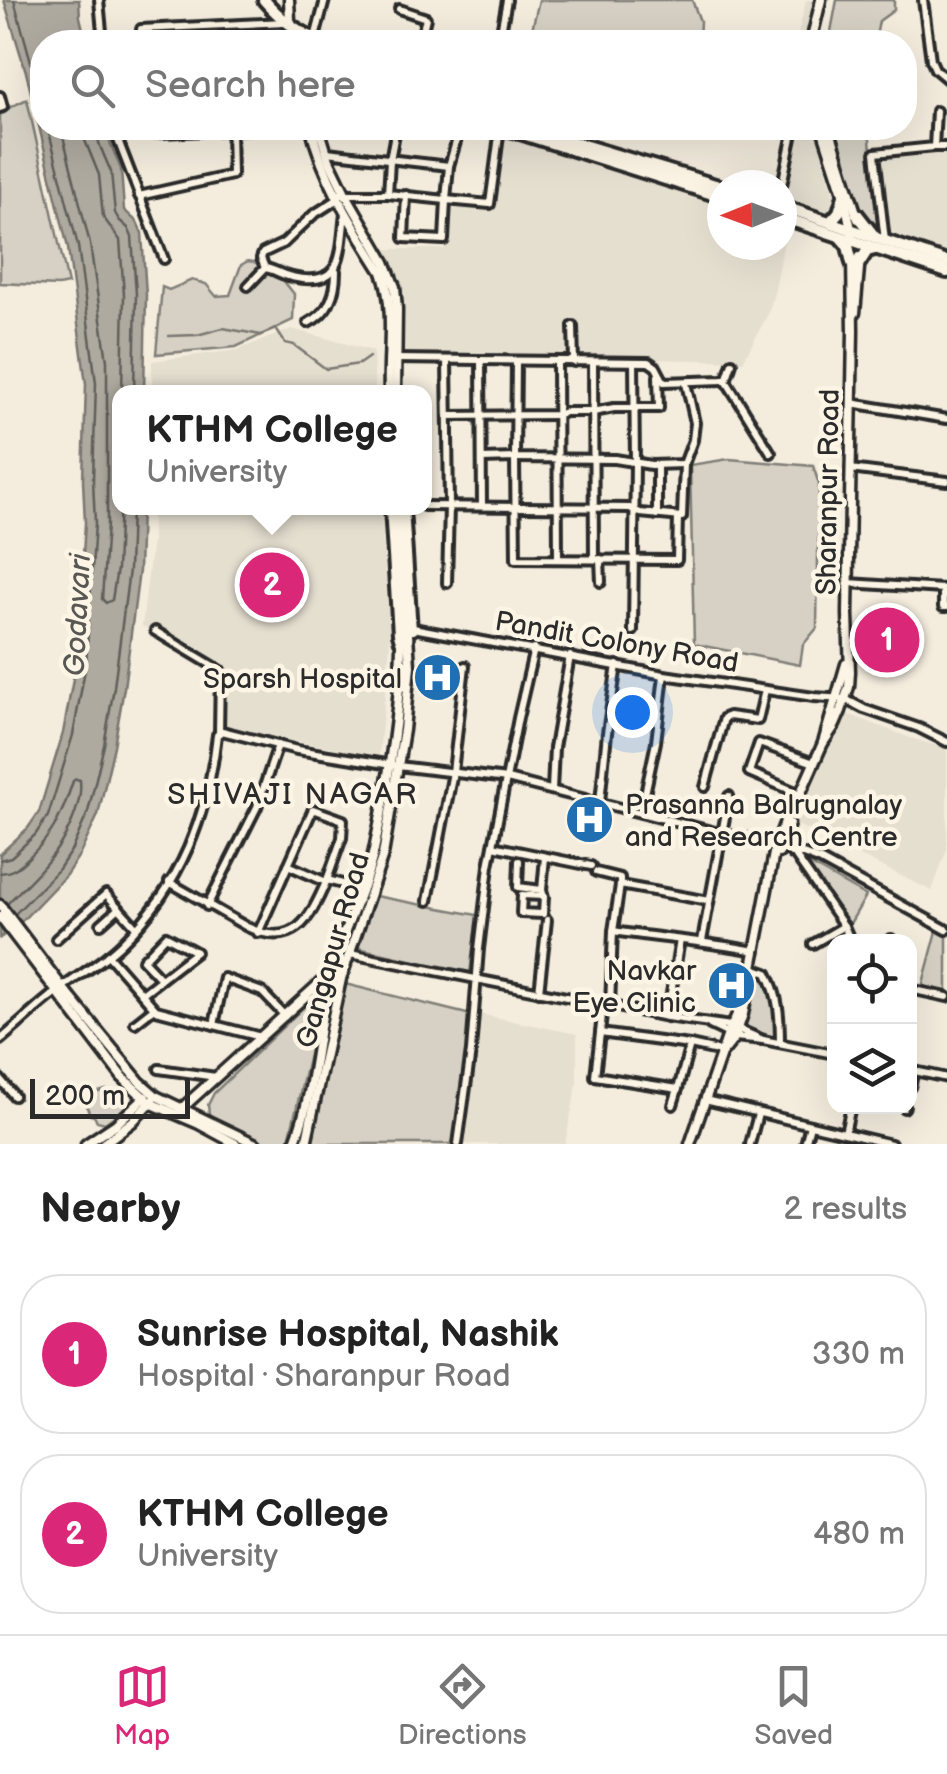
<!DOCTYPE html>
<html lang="en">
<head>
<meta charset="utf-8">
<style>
  body { margin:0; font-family:"Balsamiq Sans",sans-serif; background:#f2f2f2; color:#222 }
  .controls { position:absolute; right:30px; bottom:30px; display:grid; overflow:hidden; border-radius:20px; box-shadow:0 10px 40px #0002 }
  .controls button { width:90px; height:90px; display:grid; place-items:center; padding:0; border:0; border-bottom:2px solid #e0e0e0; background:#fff; color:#222; font:50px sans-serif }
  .compass { position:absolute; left:707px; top:170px; width:90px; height:90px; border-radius:50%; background:#fff; box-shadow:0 10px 40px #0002; rotate:269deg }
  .scale { position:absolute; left:30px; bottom:25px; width:160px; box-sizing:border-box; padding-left:10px; border:5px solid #2b2b2b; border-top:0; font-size:28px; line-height:35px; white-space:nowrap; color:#2b2b2b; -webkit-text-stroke:8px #fcf5e5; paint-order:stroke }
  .you { position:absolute; left:632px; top:712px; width:35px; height:35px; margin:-25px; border:8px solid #fff; border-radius:50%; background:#1a73e8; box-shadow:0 0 0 15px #1a73e833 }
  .badge { display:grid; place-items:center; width:65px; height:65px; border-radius:50%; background:#db2777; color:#fff; font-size:32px; font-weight:700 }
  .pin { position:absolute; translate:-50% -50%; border:5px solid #fff; box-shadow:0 2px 10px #0006 }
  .popup { position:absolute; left:112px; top:385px; width:320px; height:130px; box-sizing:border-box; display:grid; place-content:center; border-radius:20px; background:#fff; filter:drop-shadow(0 2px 8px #0005); font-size:32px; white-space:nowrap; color:#767676 }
  .popup b { font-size:38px; color:#222 }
  .popup::after { content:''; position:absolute; left:50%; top:100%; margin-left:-20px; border:20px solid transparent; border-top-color:#fff }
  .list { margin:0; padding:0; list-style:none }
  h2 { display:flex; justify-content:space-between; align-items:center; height:130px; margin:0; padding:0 40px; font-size:42px }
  h2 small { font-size:32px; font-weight:400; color:#767676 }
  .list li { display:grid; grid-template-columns:65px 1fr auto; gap:30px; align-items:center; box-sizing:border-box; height:160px; margin:0 20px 20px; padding:0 20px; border:2px solid #e0e0e0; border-radius:40px }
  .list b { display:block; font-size:38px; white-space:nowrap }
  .list p { margin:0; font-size:32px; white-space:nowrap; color:#767676 }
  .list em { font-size:32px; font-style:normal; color:#767676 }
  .icon { flex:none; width:55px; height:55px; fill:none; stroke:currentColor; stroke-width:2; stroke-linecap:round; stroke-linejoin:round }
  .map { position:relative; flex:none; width:947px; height:1144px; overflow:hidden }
  .search { position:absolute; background:#fff; box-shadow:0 10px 40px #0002; left:30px; right:30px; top:30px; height:110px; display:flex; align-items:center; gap:25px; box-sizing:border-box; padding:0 35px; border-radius:40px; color:#767676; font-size:38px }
  .sheet { height:490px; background:#fff }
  nav { display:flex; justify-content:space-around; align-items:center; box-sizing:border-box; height:140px; border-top:2px solid #e0e0e0; background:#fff; font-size:28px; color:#767676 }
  nav a { display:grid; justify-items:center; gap:5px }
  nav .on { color:#db2777 }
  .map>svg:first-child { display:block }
  .built { fill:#e5dfd0 }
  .green { fill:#d6d1c4; stroke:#807e78; stroke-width:2.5 }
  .water { fill:#afaaa0; stroke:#7a7771; stroke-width:2.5 }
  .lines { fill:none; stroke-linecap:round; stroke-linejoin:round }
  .shore { stroke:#605e5a; stroke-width:2.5 }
  .stream { stroke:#7a7771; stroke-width:2.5 }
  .minor-casing { stroke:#2b2b2b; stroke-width:14 }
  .major-casing { stroke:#2b2b2b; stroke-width:15 }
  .highway-casing { stroke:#2b2b2b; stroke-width:18 }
  .minor { stroke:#fcf5e5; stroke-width:6 }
  .major { stroke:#fcf5e5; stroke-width:8 }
  .highway { stroke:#fcf5e5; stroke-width:10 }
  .labels { text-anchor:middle; stroke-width:9; stroke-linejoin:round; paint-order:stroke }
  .street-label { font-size:28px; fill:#2b2b2b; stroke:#fcf5e5 }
  .poi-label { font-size:28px; fill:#2b2b2b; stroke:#fcf5e5; text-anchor:end }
  .water-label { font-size:30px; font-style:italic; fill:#595754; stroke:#fcf5e5 }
  .neighbourhood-label { font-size:30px; letter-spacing:2.5px; fill:#2b2b2b; stroke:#fcf5e5 }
</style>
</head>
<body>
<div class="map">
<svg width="947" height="1144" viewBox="0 0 947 1144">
  <rect width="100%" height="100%" fill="#f4edde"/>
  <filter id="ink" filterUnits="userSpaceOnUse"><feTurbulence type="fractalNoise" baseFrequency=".01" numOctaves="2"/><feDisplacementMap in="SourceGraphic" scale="20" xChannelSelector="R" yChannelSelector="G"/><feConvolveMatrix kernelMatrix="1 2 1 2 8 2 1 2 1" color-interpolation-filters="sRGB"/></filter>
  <g filter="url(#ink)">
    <!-- built -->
    <g class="built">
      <polygon points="806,0 816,0 805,42 796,42"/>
      <polygon points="796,128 815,128 836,203 836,212 828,215 782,203"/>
      <polygon points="502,135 722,201 722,245 782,245 782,218 788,220 775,290 768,314 743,361 404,354 403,298 392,267 382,249 444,249 448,205 486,211"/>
      <polygon points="879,153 947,153 947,256 888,237"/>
      <polygon points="292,329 373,351 375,392 152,392 152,361 237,350"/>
      <polygon points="152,508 381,508 390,645 379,755 293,741 225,725 221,667 142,626 152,540"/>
      <polygon points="845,713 911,738 947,749 947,849 932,891 793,823 842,716"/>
      <polygon points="479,1014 577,1034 577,1084 565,1144 462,1144"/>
    </g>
    <!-- green -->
    <g class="green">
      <polygon points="539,0 692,0 700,21 699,41 529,42"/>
      <polygon points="837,0 894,0 894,10 879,21 875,42 829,42"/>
      <polygon points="27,99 68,284 58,286 0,283 0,112"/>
      <polygon points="833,128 869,128 877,222 873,225 866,221"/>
      <polygon points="248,261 268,265 282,272 283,280 294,294 293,320 236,347 156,354 162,287 169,290 192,280 206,284 216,296 230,295 241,265"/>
      <polygon points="729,459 813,466 819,484 817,628 803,645 800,665 694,644 690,465"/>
      <polygon points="802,860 866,896 848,927 827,893"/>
      <polygon points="375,896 477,915 470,974 354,947"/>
      <polygon points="937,931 947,936 947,993 922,987"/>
      <path d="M755,971l10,3c10,20 13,42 11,64l-33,-11z"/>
      <polygon points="345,984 471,1015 455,1144 310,1144"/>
      <polygon points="311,1000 319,1002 320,1008 288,1144 260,1144 220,1124 209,1114 208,1105 214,1093"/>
      <polygon points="106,1090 110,1096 120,1094 129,1105 105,1123 97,1121 94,1116 90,1115 86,1104 94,1093"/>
    </g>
    <!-- water -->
    <polygon class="water" points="4,0 79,0 80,17 86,42 42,42 42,128 104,128 121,169 124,210 137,222 142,233 146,295 144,392 120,392 120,508 141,508 139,571 124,688 114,746 98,815 80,854 66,875 19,924 0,938 0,854 28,828 39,812 63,733 76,663 85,523 83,480 86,384 68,248 26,72"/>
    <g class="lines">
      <!-- shore -->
      <g class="shore">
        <polyline points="14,0 42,102"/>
        <polyline points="61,128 90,244 107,361 107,524 102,599 106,603 112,600 117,569 120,502"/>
        <polyline points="82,128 84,138 99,175 103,217 120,240 124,295 122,392"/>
        <polyline points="95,128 100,146 111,172 115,213 119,220 128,228 132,237 136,294 134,392"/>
        <polyline points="0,860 11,857 35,835 48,816 73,735 86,664 95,523 93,480 96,383 78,246 48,128"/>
        <path d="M0,873c13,-1 19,-6 28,-15 26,-24 34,-43 45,-77l3,-2 4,1c3,26 -16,63 -33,82 -12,15 -27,28 -40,42"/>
        <polyline points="15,914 59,869 72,849 88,812 104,745 114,687 129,570 131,508"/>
      </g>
      <!-- stream -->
      <polyline class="stream" points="169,336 197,335 223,328 261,335 276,329 285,343 294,345 326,369 359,364 369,357"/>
      <defs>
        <g id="minor">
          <polyline points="99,0 103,42"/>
          <polyline points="923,0 931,60 935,69 947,79"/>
          <polyline points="399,9 426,18 420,42"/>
          <polyline points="315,38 325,0"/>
          <polyline points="141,42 141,29 285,22"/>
          <polyline points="499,42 507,0"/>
          <polyline points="0,96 3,107 0,108"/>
          <polyline points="114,128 116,135 275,128"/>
          <polyline points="116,135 164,259"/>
          <polyline points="934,147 947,147"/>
          <polyline points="327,152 449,166"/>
          <polyline points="782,185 794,128"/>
          <polyline points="335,194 388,194 390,160 396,128"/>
          <polyline points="388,194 446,200 449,166 460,128"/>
          <polyline points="406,195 404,238 444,240 446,200 490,204 500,128"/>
          <polyline points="139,196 232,175 231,129"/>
          <polyline points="885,241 875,153 934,147 936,111"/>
          <polyline points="265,268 261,258 263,253 284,243 313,215 338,199"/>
          <path d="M248,286l17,-18c9,1 14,6 23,8 56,15 52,-21 57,-63"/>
          <path d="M308,323c22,-11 28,-30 28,-52"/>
          <polyline points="573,326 574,362"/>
          <polyline points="396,359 649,362 656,367 664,382 723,380 727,378 732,363"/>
          <polyline points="447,360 449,506 447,583"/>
          <polyline points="481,361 482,506"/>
          <polyline points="516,361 515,458 615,459 651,465 684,464"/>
          <polyline points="557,361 558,559"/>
          <polyline points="593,362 594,559"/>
          <polyline points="725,379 771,453"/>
          <polyline points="851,403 947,419"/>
          <polyline points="448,416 558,415 565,412 593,412 614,408 659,408 658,376"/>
          <polyline points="482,459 515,458 516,559 677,560 678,517"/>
          <polyline points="850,469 947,481"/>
          <polyline points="424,506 630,508 640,513 682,517 684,464 693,440 695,423 686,383"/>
          <polyline points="389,508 397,634 399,641"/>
          <polyline points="405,508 413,631"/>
          <polyline points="657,515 657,465"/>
          <polyline points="600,559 601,582"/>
          <polyline points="848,583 943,589"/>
          <polyline points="946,590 943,589 943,607 947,607"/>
          <polyline points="413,628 664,675 814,697 845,699 864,709 919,728 947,742"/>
          <polyline points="155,631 220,670 219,733"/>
          <polyline points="633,631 635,463 634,362"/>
          <polyline points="705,787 724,718 729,716 758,720 765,690"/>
          <polyline points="552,790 554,748 570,656"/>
          <polyline points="800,794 749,772 759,743 814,763"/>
          <polyline points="600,802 607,733 617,665"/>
          <polyline points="641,813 656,742 664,675"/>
          <polyline points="493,846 591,866"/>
          <polyline points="792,854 803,854 821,861 947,930"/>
          <polyline points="519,861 518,887 542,890"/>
          <polyline points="288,865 326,882"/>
          <polyline points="596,872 620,878 620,885"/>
          <path d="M169,882l78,45c48,22 62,-6 80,-47l35,9"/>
          <polyline points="543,896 522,895 521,913 543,914 544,897 542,890 545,857"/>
          <polyline points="428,901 453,772 465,666"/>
          <path d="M709,901l-89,-16 -7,46c48,7 96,11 143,20"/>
          <polyline points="207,906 257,807 278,745"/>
          <polyline points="101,924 119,908"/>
          <polyline points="258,933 313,809 343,820 342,838 327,880"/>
          <polyline points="56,939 106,894 136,927"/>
          <polyline points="702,941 729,796"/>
          <polyline points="890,942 891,939"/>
          <polyline points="813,944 844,926"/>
          <polyline points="350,954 667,1017 731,1026 763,1040 735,1037 710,1025"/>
          <polyline points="108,955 156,1010 261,1037"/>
          <path d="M753,968l14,5c12,23 13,45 13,70"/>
          <polyline points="910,989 947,997"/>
          <polyline points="539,992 547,920"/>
          <polyline points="142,994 196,952 166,936 143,960 161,979"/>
          <polyline points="610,1006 613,931"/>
          <polyline points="667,1017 680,940"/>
          <polyline points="135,1023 154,1008"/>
          <polyline points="214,1025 224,978 262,992 285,1016"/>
          <polygon points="600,1033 690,1045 678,1089 595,1076"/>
          <polyline points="600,1033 602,1015"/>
          <path d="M0,1040c20,-16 38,-35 59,-50 21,-16 44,-28 63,-47 59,-57 86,-128 95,-208l5,-4 75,19 101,16 109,13 216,55 53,9 18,11 50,72 7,16"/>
          <polyline points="763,1040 834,1054"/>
          <polyline points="690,1045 722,1052"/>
          <polyline points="159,1069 216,1077"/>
          <polyline points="910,1070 947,1078"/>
          <polyline points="0,1079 14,1096"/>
          <polyline points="910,1087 914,1071"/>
          <polyline points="705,1100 891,1144"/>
          <polyline points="673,1105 678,1089"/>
          <polyline points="904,1108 905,1106"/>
          <polyline points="845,1133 851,1106"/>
          <polyline points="458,1144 471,1051 479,949 489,866 518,718 534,649"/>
          <polyline points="750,1144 758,1114"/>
          <polyline points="805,1144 810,1125"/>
        </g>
        <g id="major">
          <polyline points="289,0 290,20 293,26"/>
          <polyline points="811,42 821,0"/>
          <path d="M311,128c12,52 42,98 71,144 14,37 5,81 7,120"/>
          <polyline points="319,128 329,160 345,193 385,262 395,287 397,309 396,392"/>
          <polyline points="822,128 844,196 852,234"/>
          <polyline points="829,128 858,219"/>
          <polyline points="855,313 860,257"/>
          <polyline points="823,743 835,725 841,711 849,687 850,672 848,614 853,331 852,258"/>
          <polyline points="795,806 823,743 846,664"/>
          <polyline points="779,853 789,824"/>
          <polyline points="0,905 62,987 140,1082 156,1096 256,1144"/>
          <polyline points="0,917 122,1077 150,1103 197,1123 236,1144"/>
          <polyline points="723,1052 735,1037 743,1014 775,848 787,816 797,801"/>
          <polyline points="180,1110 331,973"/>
          <polyline points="86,1144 116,1124 145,1097"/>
          <polyline points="103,1144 132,1122 152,1101"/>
          <path d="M294,1144c22,-55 22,-115 37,-172 11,-42 34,-80 43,-122 14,-67 26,-137 27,-205 1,-46 -4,-92 -6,-137"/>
          <polyline points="306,1144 341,979 383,855 404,730 410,666 400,508"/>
          <polyline points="690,1144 728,1034 742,1004"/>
        </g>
        <g id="highway">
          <path d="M264,0c15,17 28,28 49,38"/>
          <polyline points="504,128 722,197"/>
          <polyline points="527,128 722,187"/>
          <polyline points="782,206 947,262"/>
          <polyline points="857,214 875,237"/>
          <polyline points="782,217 947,272"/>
          <polyline points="830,222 839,212 844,196"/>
          <polyline points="841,238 848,246 852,263"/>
          <polyline points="860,262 867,251 875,249"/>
        </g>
      </defs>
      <!-- minor casing -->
      <use href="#minor" class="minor-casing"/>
      <!-- major casing -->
      <use href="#major" class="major-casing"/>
      <!-- highway casing -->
      <use href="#highway" class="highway-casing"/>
      <!-- minor -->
      <use href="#minor" class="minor"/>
      <!-- major -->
      <use href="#major" class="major"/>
      <!-- highway -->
      <use href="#highway" class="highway"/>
    </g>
  </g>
  <!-- icons -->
  <defs>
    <symbol id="hospital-disc" viewBox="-11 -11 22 22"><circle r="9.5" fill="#1f6fb2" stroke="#fcf5e5"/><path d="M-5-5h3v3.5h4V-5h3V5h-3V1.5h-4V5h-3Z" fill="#fff"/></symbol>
  </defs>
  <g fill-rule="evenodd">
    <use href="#hospital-disc" x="410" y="650" width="55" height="55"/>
    <use href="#hospital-disc" x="562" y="792" width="55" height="55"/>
    <use href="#hospital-disc" x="704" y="958" width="55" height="55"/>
  </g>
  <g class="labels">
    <!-- street labels -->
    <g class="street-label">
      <text transform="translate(827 492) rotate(-89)" y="10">Sharanpur Road</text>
      <text transform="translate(617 641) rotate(10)" y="10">Pandit Colony Road</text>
      <text transform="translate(332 950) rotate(-74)" y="10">Gangapur Road</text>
    </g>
    <!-- poi labels -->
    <g class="poi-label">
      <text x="402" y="688">Sparsh Hospital</text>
      <text x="625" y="814" text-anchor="start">Prasanna Balrugnalay<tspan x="625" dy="32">and Research Centre</tspan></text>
      <text x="696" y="980">Navkar<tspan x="696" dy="32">Eye Clinic</tspan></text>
    </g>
    <!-- water labels -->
    <g class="water-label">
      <text transform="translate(77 615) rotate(-87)" y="10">Godavari</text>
    </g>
    <!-- neighbourhood labels -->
    <g class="neighbourhood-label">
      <text x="293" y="804">SHIVAJI NAGAR</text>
    </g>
  </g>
</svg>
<div class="controls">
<button><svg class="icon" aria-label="locate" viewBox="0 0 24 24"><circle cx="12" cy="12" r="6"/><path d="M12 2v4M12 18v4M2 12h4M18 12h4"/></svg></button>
<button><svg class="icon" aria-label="layers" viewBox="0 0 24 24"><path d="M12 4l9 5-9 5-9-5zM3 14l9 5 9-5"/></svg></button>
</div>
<svg class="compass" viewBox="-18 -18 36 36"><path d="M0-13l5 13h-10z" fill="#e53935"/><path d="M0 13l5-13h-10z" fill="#767676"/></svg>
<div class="scale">200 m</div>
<div class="you"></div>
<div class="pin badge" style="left:887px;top:640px">1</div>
<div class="pin badge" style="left:272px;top:585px">2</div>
<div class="popup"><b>KTHM College</b>University</div>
<div class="search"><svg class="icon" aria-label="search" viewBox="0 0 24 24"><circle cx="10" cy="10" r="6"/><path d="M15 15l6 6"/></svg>Search here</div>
</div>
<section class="sheet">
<h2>Nearby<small>2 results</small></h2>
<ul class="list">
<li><span class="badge">1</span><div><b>Sunrise Hospital, Nashik</b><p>Hospital · Sharanpur Road</p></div><em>330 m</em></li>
<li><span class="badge">2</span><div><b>KTHM College</b><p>University</p></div><em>480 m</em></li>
</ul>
</section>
<nav>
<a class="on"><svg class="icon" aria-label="map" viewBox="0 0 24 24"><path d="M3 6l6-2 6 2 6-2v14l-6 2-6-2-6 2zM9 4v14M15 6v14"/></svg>Map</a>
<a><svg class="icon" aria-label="directions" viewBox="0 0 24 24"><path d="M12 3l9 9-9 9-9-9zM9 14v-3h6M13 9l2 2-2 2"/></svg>Directions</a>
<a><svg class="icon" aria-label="saved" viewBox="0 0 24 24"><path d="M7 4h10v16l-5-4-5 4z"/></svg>Saved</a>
</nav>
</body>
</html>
